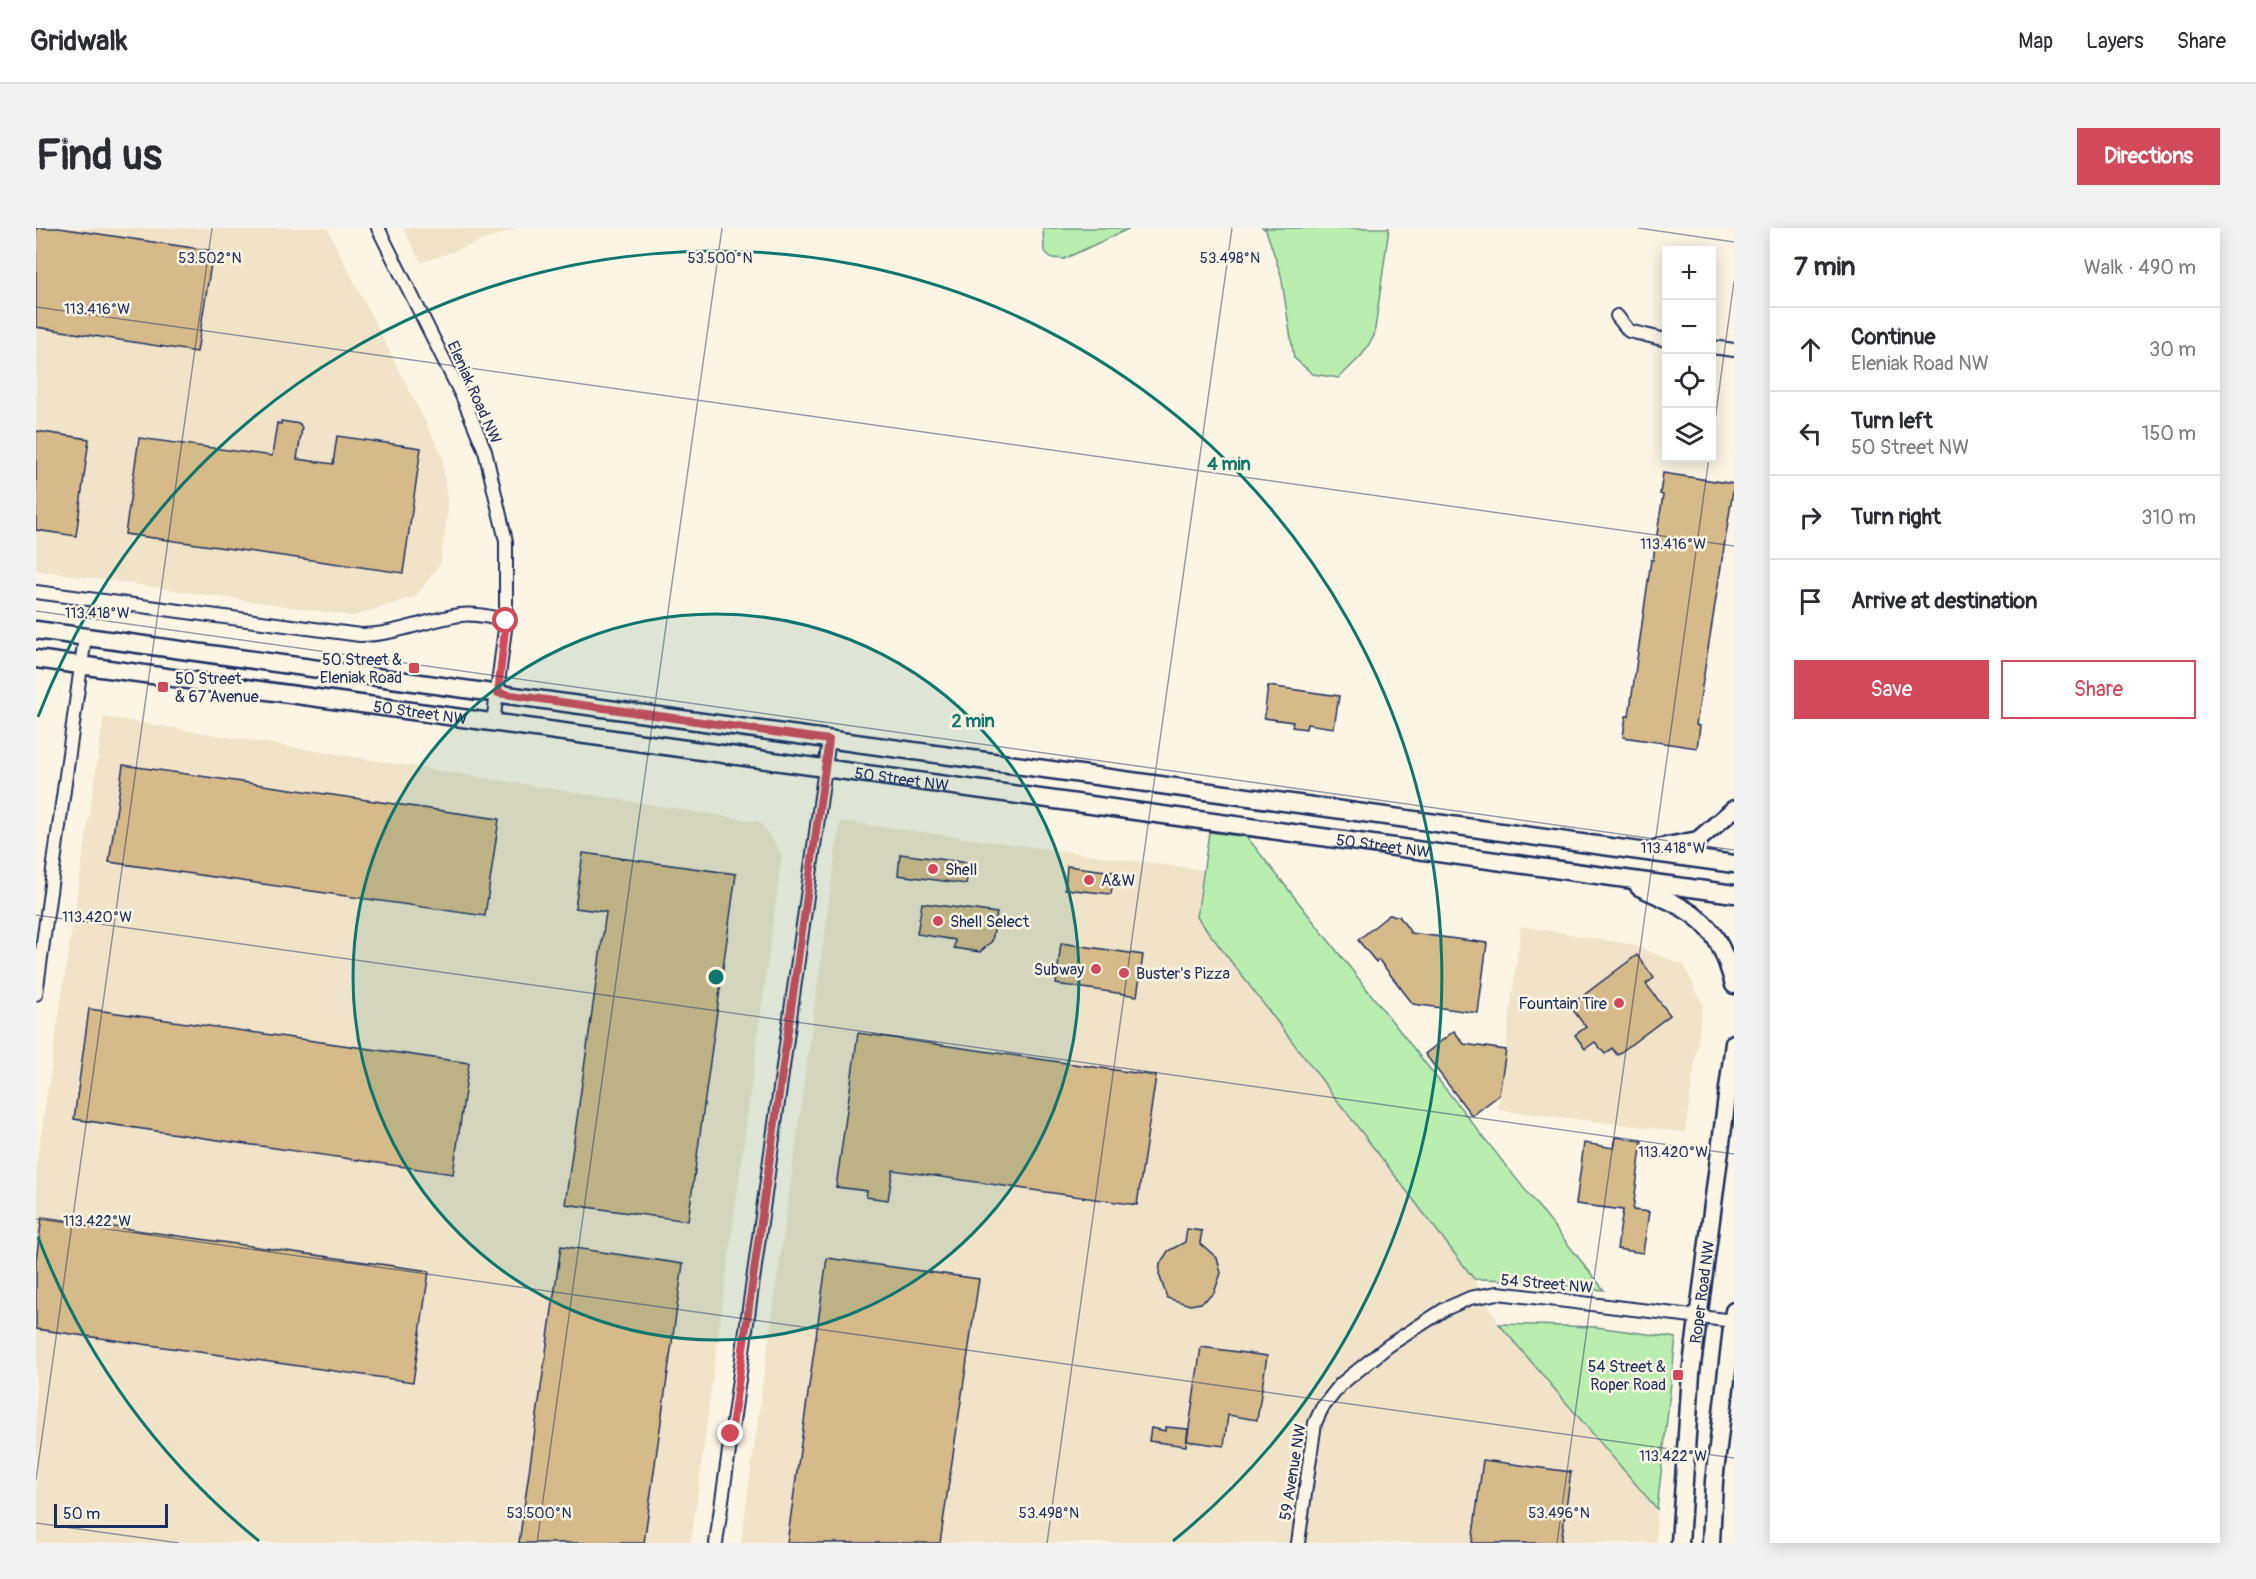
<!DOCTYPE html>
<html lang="en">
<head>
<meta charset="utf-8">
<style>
  body { margin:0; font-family:Pangolin,sans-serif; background:#f2f2f3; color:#2b2b33 }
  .controls { position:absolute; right:18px; top:18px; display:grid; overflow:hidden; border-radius:0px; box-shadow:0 3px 15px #0003 }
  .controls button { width:54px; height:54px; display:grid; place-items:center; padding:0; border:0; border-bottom:2px solid #e1e1e2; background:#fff; color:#2b2b33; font:30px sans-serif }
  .scale { position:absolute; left:18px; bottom:15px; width:114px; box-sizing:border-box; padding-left:6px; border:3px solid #1b2f5e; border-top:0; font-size:16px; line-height:21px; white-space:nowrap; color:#1b2f5e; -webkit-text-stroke:4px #fcf5e5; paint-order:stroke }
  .stop { position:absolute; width:18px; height:18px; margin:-14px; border:4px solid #d1495b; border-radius:50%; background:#fff }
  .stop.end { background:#d1495b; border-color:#fff; box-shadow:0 2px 6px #0008 }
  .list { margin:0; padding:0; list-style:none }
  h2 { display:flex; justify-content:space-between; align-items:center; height:78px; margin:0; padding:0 24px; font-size:26px }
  h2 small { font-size:20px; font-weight:400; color:#7c7c81 }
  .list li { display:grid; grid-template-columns:39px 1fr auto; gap:18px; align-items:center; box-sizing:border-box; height:84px; padding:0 24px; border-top:2px solid #e1e1e2 }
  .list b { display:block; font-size:22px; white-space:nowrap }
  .list p { margin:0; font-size:20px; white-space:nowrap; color:#7c7c81 }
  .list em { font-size:20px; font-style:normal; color:#7c7c81 }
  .actions { display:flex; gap:12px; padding:18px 24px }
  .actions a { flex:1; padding:14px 0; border:2px solid #d1495b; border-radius:0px; text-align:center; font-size:21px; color:#d1495b }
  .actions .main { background:#d1495b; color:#fff }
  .icon { flex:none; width:33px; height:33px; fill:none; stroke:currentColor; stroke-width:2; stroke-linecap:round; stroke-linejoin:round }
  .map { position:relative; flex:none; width:1698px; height:1315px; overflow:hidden; border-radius:0px }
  header { display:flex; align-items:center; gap:36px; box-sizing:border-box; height:84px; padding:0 30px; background:#fff; border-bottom:2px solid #e1e1e2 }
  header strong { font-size:28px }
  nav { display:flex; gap:33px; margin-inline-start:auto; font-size:21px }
  .intro { display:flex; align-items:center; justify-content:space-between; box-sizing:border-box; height:144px; padding:0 36px }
  h1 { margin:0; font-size:42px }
  .button { padding:15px 27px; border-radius:0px; background:#d1495b; color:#fff; font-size:21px; font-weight:700 }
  main { display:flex; gap:36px; padding:0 36px }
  aside { flex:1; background:#fff; border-radius:0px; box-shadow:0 3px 15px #0003 }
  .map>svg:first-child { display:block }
  .built { fill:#f0e3ca }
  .green { fill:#baeeaf; stroke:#6a8e86; stroke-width:1.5 }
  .building { fill:#d5ba8a; stroke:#1b2f5e; stroke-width:1.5 }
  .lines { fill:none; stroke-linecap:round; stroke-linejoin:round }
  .minor-casing { stroke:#1b2f5e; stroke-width:16 }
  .secondary-casing { stroke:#1b2f5e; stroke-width:21 }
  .minor { stroke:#fcf5e5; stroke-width:12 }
  .secondary { stroke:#fcf5e5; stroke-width:16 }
  .route { stroke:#d1495b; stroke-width:8 }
  .ticks { fill:none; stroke:#1b2f5e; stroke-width:1.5; stroke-opacity:0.45 }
  .ring { fill:none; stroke:#0f766e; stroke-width:3 }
  .poi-dot { fill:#d1495b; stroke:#fcf5e5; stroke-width:2 }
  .labels { text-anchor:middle; stroke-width:5; stroke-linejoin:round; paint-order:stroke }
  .street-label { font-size:16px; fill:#1b2f5e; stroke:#fcf5e5 }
  .poi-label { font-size:16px; fill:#1b2f5e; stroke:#fcf5e5; text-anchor:start }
  .ticks-label { font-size:15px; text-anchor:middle; fill:#1b2f5e; stroke:#fcf5e5; stroke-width:5; stroke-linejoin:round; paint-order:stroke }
  .centre { fill:#0f766e; stroke:#fcf5e5; stroke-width:3 }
  .ring-label { font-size:18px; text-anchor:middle; font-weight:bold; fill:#0f766e; stroke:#fcf5e5; stroke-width:5; stroke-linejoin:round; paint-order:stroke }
</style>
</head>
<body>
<header>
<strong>Gridwalk</strong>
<nav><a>Map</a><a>Layers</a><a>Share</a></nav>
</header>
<div class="intro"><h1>Find us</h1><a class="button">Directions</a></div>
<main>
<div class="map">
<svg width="1698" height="1315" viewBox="0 0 1698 1315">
  <rect width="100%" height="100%" fill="#fcf5e5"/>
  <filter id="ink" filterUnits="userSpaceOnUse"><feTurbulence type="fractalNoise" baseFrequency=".0167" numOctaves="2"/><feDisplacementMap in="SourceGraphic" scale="12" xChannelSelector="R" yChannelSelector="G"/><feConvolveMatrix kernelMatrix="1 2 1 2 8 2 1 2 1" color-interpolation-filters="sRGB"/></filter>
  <g filter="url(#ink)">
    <!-- built -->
    <g class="built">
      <polygon points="0,0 291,0 406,227 412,284 404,336 379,369 317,388 0,342"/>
      <polygon points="367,0 481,0 385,35"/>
      <polygon points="68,489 724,594 746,626 655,1315 0,1315 0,939"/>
      <polygon points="804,593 1167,642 1161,689 1438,1051 1463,1096 1621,1281 1620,1315 705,1315"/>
      <polygon points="1485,698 1594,716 1648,737 1667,777 1649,904 1462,882"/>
    </g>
    <!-- green -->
    <g class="green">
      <polygon points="1007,0 1094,0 1028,31 1016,30 1008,23"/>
      <polygon points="1227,0 1353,0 1338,108 1326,127 1303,150 1277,146 1258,130 1245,47 1230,2"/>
      <polygon points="1173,604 1211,609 1568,1062 1478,1052 1438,1051 1161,689"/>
      <polygon points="1463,1096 1560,1099 1640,1110 1621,1281"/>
    </g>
    <!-- building -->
    <g class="building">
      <polygon points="0,0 23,0 177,23 161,124 0,99"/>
      <polygon points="245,193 264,196 266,200 261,231 297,236 301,208 385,220 367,345 89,306 103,210 236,228 241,195 245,196"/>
      <polygon points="0,203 53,211 40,308 0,302"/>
      <polygon points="1627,245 1698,256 1660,497 1664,498 1661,520 1587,509 1590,488 1593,488 1615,332 1617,332 1627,267 1624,266"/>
      <polygon points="1232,458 1303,468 1298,500 1271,496 1270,501 1256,499 1257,494 1228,490"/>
      <polygon points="87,537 463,591 449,688 73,634"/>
      <polygon points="547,625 700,646 652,993 529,976 570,684 539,680"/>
      <polygon points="864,626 933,635 930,656 862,647"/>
      <polygon points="1031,638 1078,644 1075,666 1029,661"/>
      <polygon points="886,675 961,685 956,713 944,724 918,720 919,712 881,706"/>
      <polygon points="1353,687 1363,688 1375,705 1451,715 1442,785 1377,776 1343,732 1340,734 1322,712"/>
      <polygon points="1025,715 1107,727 1101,768 1020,756"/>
      <polygon points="1601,727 1618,750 1610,756 1634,787 1581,827 1576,820 1569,826 1559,814 1549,821 1539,807 1550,799 1537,782 1543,778 1540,773"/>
      <polygon points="53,781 433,835 417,946 38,891"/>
      <polygon points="1418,803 1428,816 1470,822 1463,867 1436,888 1389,826"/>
      <polygon points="822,805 1120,848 1101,977 857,942 852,972 830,969 831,963 800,959"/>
      <polygon points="1580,909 1606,913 1597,982 1613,984 1607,1025 1581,1021 1587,982 1540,976 1548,915 1578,920"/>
      <polygon points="6,989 393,1043 377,1154 0,1101 0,1032"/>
      <polygon points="1151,1001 1166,1003 1164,1015 1181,1030 1185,1045 1178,1065 1165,1075 1154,1077 1131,1070 1123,1046 1124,1036 1132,1023 1149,1014"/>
      <polygon points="525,1018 647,1036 608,1315 483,1315"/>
      <polygon points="791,1030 943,1051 904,1315 751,1315"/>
      <polygon points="1165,1119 1231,1128 1221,1192 1192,1187 1188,1218 1151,1213"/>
      <polygon points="1130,1199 1152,1201 1150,1218 1113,1213 1115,1200 1130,1203"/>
      <polygon points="1447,1232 1535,1244 1525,1315 1436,1315"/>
    </g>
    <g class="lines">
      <defs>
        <g id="minor">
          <polyline points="342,0 427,170 449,223 470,313 470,393 457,495"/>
          <polyline points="1581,88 1593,103 1630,112"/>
          <polyline points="1676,119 1698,122"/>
          <path d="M0,364l324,43c35,0 66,-15 100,-20 15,-2 31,2 46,6"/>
          <polyline points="0,766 49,409"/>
          <polyline points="680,1315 793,512"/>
          <polyline points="1262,1315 1279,1195 1286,1180 1305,1156 1352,1118 1409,1081 1434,1070 1462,1065 1698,1093"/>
        </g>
        <g id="secondary">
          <polyline points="0,402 1698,636"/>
          <path id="s1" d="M0,431l1698,235"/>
          <polyline points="1621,620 1662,612 1698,581"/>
          <path d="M1603,659c58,26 78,34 95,98"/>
          <path id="s2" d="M1644,1315l11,-170 43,-330"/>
          <polyline points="1675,1315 1678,1253 1698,1083"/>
        </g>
      </defs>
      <!-- minor casing -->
      <use href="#minor" class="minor-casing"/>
      <!-- secondary casing -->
      <use href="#secondary" class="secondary-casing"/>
      <!-- minor -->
      <use href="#minor" class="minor"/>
      <!-- secondary -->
      <use href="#secondary" class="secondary"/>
    </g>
  </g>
  <g class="lines" filter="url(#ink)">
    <!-- route -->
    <polyline class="route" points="470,393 462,465 793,512 695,1206"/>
  </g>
  <!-- ticks -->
  <path class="ticks" d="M1602,0l96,14M0,79l1698,239M1676,214l22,-161M0,383l1698,239M0,687l1698,239M0,991l1698,239M0,1252l176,-1252M0,1295l143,20M501,1315l185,-1315M1011,1315l185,-1315M1521,1315l152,-1085"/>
  <!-- distance rings -->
  <circle cx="680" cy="749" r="363" fill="#0f766e" fill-opacity=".12"/>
  <g class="ring">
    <circle cx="680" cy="749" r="363"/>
    <path d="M223 1313A726 726 0 0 1 2 1009M2 489A726 726 0 1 1 1137 1313"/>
  </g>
  <!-- markers -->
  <g class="poi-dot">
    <rect x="372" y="434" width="12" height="12" rx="3"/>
    <rect x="121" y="453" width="12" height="12" rx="3"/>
    <circle cx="897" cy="641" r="6"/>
    <circle cx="1053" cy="652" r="6"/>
    <circle cx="902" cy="693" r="6"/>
    <circle cx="1060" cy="741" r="6"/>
    <circle cx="1088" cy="745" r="6"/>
    <circle cx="1583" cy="775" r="6"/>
    <rect x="1636" y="1141" width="12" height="12" rx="3"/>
  </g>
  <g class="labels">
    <!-- street labels -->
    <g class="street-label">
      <text transform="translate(439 164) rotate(66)" y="6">Eleniak Road NW</text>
      <text dy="6" stroke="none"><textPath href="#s1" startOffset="388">50 Street NW</textPath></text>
      <text dy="6" stroke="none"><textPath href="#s1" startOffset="874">50 Street NW</textPath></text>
      <text dy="6" stroke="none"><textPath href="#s1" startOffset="1360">50 Street NW</textPath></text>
      <text transform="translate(1511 1055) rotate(5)" y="6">54 Street NW</text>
      <text dy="6" stroke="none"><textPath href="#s2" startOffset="252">Roper Road NW</textPath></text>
      <text transform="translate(1256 1244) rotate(-81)" y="6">59 Avenue NW</text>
    </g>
    <!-- poi labels -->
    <g class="poi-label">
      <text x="366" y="437" text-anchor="end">50 Street &amp;<tspan x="366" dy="18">Eleniak Road</tspan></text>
      <text x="139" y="456">50 Street<tspan x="139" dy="18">&amp; 67 Avenue</tspan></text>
      <text x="909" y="647">Shell</text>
      <text x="1065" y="658">A&amp;W</text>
      <text x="914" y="699">Shell Select</text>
      <text x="1048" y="747" text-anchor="end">Subway</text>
      <text x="1100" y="751">Buster's Pizza</text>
      <text x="1571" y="781" text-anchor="end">Fountain Tire</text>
      <text x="1630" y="1144" text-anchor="end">54 Street &amp;<tspan x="1630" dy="18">Roper Road</tspan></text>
    </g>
  </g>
  <g class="ticks-label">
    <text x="174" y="35">53.502°N</text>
    <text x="684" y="35">53.500°N</text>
    <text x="1194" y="35">53.498°N</text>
    <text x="61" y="86">113.416°W</text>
    <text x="1637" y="321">113.416°W</text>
    <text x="61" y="390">113.418°W</text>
    <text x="1637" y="625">113.418°W</text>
    <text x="61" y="694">113.420°W</text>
    <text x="1637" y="929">113.420°W</text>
    <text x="61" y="998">113.422°W</text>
    <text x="1637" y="1233">113.422°W</text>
    <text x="503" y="1290">53.500°N</text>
    <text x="1013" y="1290">53.498°N</text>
    <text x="1523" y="1290">53.496°N</text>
  </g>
  <circle cx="680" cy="749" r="9" class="centre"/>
  <g class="ring-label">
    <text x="1193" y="242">4 min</text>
    <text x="937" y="499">2 min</text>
  </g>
</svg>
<div class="controls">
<button>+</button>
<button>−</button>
<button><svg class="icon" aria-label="locate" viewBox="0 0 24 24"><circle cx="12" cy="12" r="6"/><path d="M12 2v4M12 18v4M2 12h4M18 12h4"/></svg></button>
<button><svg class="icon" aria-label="layers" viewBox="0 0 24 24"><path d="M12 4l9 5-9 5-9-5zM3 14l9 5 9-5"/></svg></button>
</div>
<div class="scale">50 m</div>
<div class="stop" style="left:470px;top:393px"></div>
<div class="stop end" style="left:695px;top:1206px"></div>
</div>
<aside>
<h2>7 min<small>Walk · 490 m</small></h2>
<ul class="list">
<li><svg class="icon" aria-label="ahead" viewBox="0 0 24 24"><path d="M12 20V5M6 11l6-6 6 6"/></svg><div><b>Continue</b><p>Eleniak Road NW</p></div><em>30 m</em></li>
<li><svg class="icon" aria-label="left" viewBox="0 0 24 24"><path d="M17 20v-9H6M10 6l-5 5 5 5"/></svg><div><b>Turn left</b><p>50 Street NW</p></div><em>150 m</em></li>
<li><svg class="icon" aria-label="right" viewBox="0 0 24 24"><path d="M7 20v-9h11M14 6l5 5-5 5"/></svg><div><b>Turn right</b></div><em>310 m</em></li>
<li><svg class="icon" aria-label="arrive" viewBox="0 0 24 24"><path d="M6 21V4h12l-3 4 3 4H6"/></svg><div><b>Arrive at destination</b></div></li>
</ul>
<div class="actions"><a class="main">Save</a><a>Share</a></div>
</aside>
</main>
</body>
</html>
